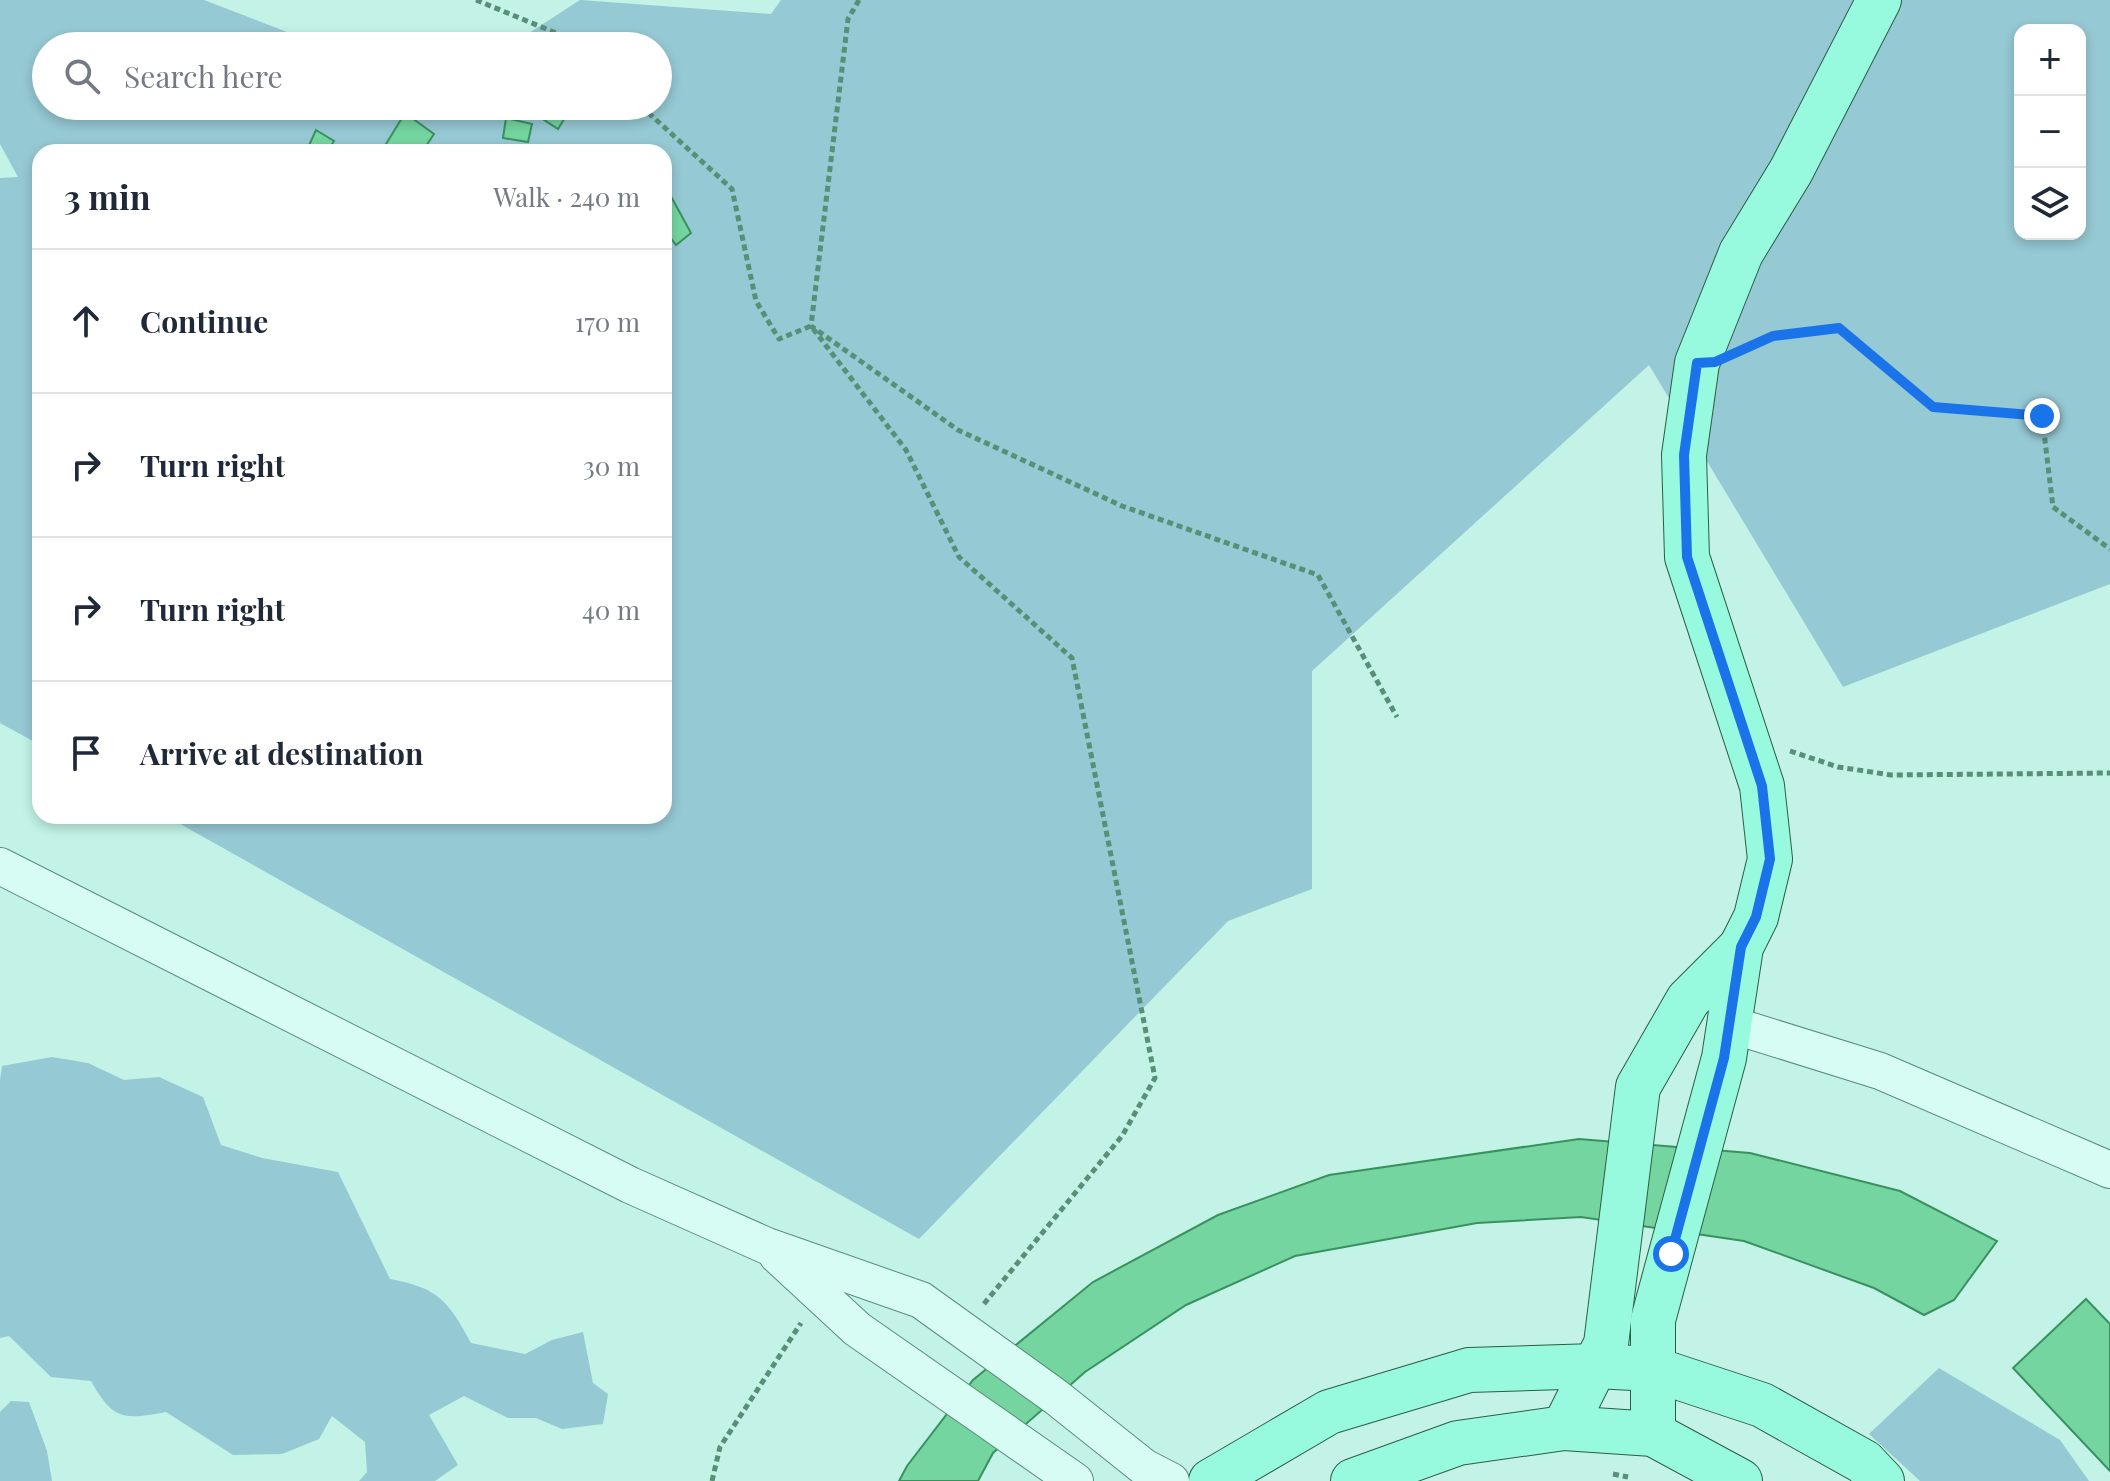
<!DOCTYPE html>
<html lang="en">
<head>
<meta charset="utf-8">
<style>
  body { margin:0; font-family:"Playfair Display",serif; background:#f2f2f3; color:#1f2937 }
  .controls { position:absolute; right:24px; top:24px; display:grid; overflow:hidden; border-radius:16px; box-shadow:0 4px 12px #0003 }
  .controls button { width:72px; height:72px; display:grid; place-items:center; padding:0; border:0; border-bottom:2px solid #e0e1e3; background:#fff; color:#1f2937; font:40px sans-serif }
  .stop { position:absolute; width:24px; height:24px; margin:-18px; border:6px solid #1a73e8; border-radius:50%; background:#fff }
  .stop.end { background:#1a73e8; border-color:#fff; box-shadow:0 2px 8px #0008 }
  .list { margin:0; padding:0; list-style:none }
  h2 { display:flex; justify-content:space-between; align-items:center; height:104px; margin:0; padding:0 32px; font-size:34px }
  h2 small { font-size:26px; font-weight:400; color:#747a83 }
  .list li { display:grid; grid-template-columns:52px 1fr auto; gap:24px; align-items:center; box-sizing:border-box; height:144px; padding:0 32px; border-top:2px solid #e0e1e3 }
  .list b { display:block; font-size:30px; white-space:nowrap }
  .list em { font-size:26px; font-style:normal; color:#747a83 }
  .icon { flex:none; width:44px; height:44px; fill:none; stroke:currentColor; stroke-width:2; stroke-linecap:round; stroke-linejoin:round }
  .map { position:relative; flex:none; width:2110px; height:1481px; overflow:hidden }
  .search { position:absolute; background:#fff; box-shadow:0 4px 12px #0003; left:32px; top:32px; width:640px; height:88px; display:flex; align-items:center; gap:20px; box-sizing:border-box; padding:0 28px; border-radius:44px; color:#747a83; font-size:30px }
  .panel { position:absolute; background:#fff; box-shadow:0 4px 12px #0003; left:32px; top:144px; width:640px; height:680px; border-radius:24px }
  .map>svg:first-child { display:block }
  .green { fill:#95c9d3; fill-rule:evenodd }
  .building { fill:#74d5a0; stroke:#3a9160; stroke-width:2 }
  .lines { fill:none; stroke-linecap:round; stroke-linejoin:round }
  .minor-casing { stroke:#578f77; stroke-width:38 }
  .major-casing { stroke:#2c5d44; stroke-width:46 }
  .path { stroke:#578f77; stroke-width:5; stroke-dasharray:6 4; stroke-linecap:butt }
  .minor { stroke:#d7fcf3; stroke-width:36 }
  .major { stroke:#97fadf; stroke-width:44 }
  .route { stroke:#1a73e8; stroke-width:10 }
</style>
</head>
<body>
<div class="map">
<svg width="2110" height="1481" viewBox="0 0 2110 1481">
  <rect width="100%" height="100%" fill="#c2f3e6"/>
  <!-- green -->
  <g class="green">
    <path d="M0,0h204l119,46h-277v60h612v-60h-149l71,-46 191,14 10,-14h1329v584l-267,103 -194,-322 -337,306v218l-84,32 -309,318 -753,-423h498v-664h-624v593l-40,-22v-545l18,-1 -18,-33zM2020,30h60v204h-60z"/>
    <path d="M52,1057l36,6 36,17 35,-3 44,20 18,48 41,13 76,14 52,107c49,9 58,22 81,64l54,11 27,-14 31,-8 10,51 15,11 -5,30 -41,5 -26,-11h-28l-44,-22 -35,19 29,50 -23,16h-76l8,-9 -2,-30 -33,-26 -13,23 -37,15 -49,1 -67,-43c-43,8 -53,8 -75,-31l-40,-4 -42,-41 -9,2v-258l2,-14z"/>
    <polygon points="1939,1368 2060,1440 2089,1481 1920,1481 1869,1434"/>
    <polygon points="11,1401 29,1402 47,1451 52,1481 0,1481 0,1412"/>
  </g>
  <!-- building -->
  <g class="building">
    <polygon points="523,106 572,106 558,129"/>
    <polygon points="405,113 434,134 422,152 395,152 386,144"/>
    <polygon points="506,118 532,124 528,142 503,138"/>
    <polygon points="316,130 334,141 327,152 306,152"/>
    <polygon points="668,191 691,233 676,245 664,229 664,194"/>
    <polygon points="1579,1139 1750,1153 1900,1191 1997,1241 1954,1300 1924,1315 1874,1288 1744,1241 1581,1217 1477,1223 1295,1256 1186,1305 1085,1372 993,1453 978,1481 899,1481 907,1466 973,1380 1093,1282 1218,1215 1329,1175"/>
    <polygon points="2086,1299 2110,1324 2110,1471 2013,1368"/>
  </g>
  <g class="lines">
    <defs>
      <g id="minor">
        <polyline points="0,866 630,1185 767,1246 921,1300 1056,1397 1144,1467 1171,1481"/>
        <polyline points="1729,1024 1880,1071 2110,1170"/>
        <polyline points="777,1255 857,1329 1075,1481"/>
      </g>
      <g id="major">
        <polyline points="1564,1428 1606,1344 1638,1087 1688,1000 1741,947"/>
        <polyline points="1653,1434 1653,1320 1724,1058 1741,947 1756,917 1770,859 1762,786 1687,557 1684,455 1697,363 1741,253 1791,171 1879,0"/>
        <polyline points="1211,1481 1329,1412 1469,1370 1595,1366 1653,1369 1762,1405 1864,1462 1882,1481"/>
        <polyline points="1353,1481 1458,1443 1564,1428 1653,1434 1740,1481"/>
      </g>
    </defs>
    <!-- minor casing -->
    <use href="#minor" class="minor-casing"/>
    <!-- major casing -->
    <use href="#major" class="major-casing"/>
    <!-- path -->
    <g class="path">
      <polyline points="476,0 573,40 580,46"/>
      <polyline points="859,0 848,19 811,326 958,430 1122,506 1318,575 1397,717"/>
      <polyline points="641,106 732,189 756,301 779,339 811,326 906,450 959,557 1072,658 1155,1078 1122,1136 983,1305"/>
      <polyline points="1746,348 1773,336 1839,328 1933,407 2042,416 2053,507 2110,549"/>
      <polyline points="1790,751 1838,767 1891,775 2110,773"/>
      <polyline points="1613,1474 1628,1477"/>
      <polyline points="712,1481 720,1447 801,1323"/>
    </g>
    <!-- minor -->
    <use href="#minor" class="minor"/>
    <!-- major -->
    <use href="#major" class="major"/>
  </g>
  <g class="lines">
    <!-- route -->
    <polyline class="route" points="1671,1254 1724,1058 1741,947 1756,917 1770,859 1762,786 1687,557 1684,455 1697,363 1715,362 1773,336 1839,328 1933,407 2042,416"/>
  </g>
</svg>
<div class="controls">
<button>+</button>
<button>−</button>
<button><svg class="icon" aria-label="layers" viewBox="0 0 24 24"><path d="M12 4l9 5-9 5-9-5zM3 14l9 5 9-5"/></svg></button>
</div>
<div class="stop" style="left:1671px;top:1254px"></div>
<div class="stop end" style="left:2042px;top:416px"></div>
<div class="search"><svg class="icon" aria-label="search" viewBox="0 0 24 24"><circle cx="10" cy="10" r="6"/><path d="M15 15l6 6"/></svg>Search here</div>
<section class="panel">
<h2>3 min<small>Walk · 240 m</small></h2>
<ul class="list">
<li><svg class="icon" aria-label="ahead" viewBox="0 0 24 24"><path d="M12 20V5M6 11l6-6 6 6"/></svg><div><b>Continue</b></div><em>170 m</em></li>
<li><svg class="icon" aria-label="right" viewBox="0 0 24 24"><path d="M7 20v-9h11M14 6l5 5-5 5"/></svg><div><b>Turn right</b></div><em>30 m</em></li>
<li><svg class="icon" aria-label="right" viewBox="0 0 24 24"><path d="M7 20v-9h11M14 6l5 5-5 5"/></svg><div><b>Turn right</b></div><em>40 m</em></li>
<li><svg class="icon" aria-label="arrive" viewBox="0 0 24 24"><path d="M6 21V4h12l-3 4 3 4H6"/></svg><div><b>Arrive at destination</b></div></li>
</ul>
</section>
</div>
</body>
</html>
